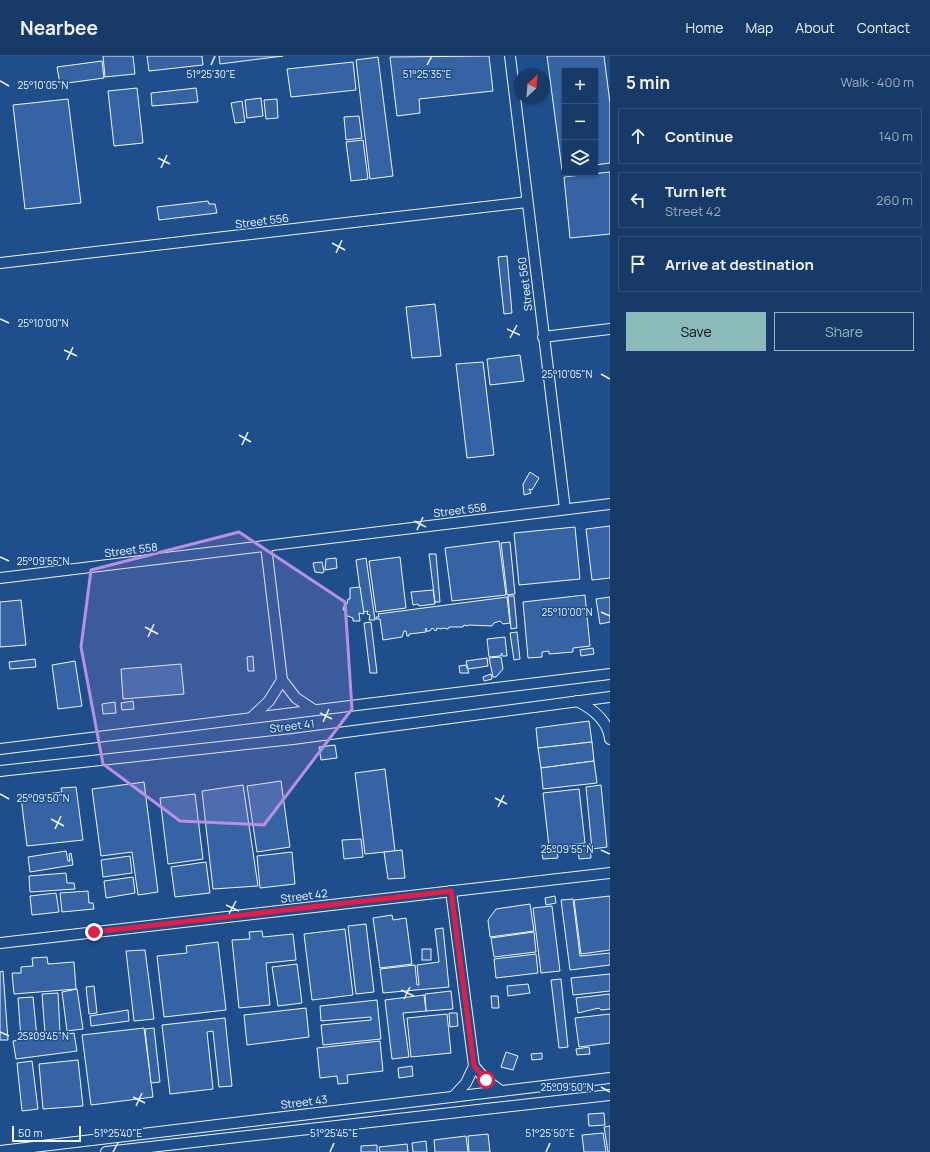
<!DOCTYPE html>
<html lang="en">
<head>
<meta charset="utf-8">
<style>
  body { margin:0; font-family:Manrope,sans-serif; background:#20416f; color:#f1f3f6 }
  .controls { position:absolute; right:12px; top:12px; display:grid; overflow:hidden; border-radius:0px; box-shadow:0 1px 3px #0004 }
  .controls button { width:36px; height:36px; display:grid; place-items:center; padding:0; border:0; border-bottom:1px solid #36547d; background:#173a69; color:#f1f3f6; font:20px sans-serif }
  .compass { position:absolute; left:514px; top:12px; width:36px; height:36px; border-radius:50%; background:#173a69; box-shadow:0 1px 3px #0004; rotate:26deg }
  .scale { position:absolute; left:12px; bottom:10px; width:69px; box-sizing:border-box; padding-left:4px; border:2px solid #f2f6ff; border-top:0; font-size:11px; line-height:14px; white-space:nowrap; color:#f2f6ff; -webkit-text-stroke:3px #1f4e8c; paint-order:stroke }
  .stop { position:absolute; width:12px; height:12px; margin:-9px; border:3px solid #e11d48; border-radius:50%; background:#fff }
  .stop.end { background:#e11d48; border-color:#fff; box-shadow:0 1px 4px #0008 }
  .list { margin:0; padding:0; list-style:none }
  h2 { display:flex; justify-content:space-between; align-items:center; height:52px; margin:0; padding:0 16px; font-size:17px }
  h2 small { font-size:13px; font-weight:400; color:#9eadc0 }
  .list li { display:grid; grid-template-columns:26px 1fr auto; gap:12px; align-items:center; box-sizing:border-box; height:56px; margin:0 8px 8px; padding:0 8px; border:1px solid #36547d; border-radius:0px }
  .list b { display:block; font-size:15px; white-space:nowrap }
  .list p { margin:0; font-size:13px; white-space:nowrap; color:#9eadc0 }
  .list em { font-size:13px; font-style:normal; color:#9eadc0 }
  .actions { display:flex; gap:8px; padding:12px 16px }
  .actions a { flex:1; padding:9px 0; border:1px solid #8bbbb9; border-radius:0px; text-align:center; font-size:14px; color:#8bbbb9 }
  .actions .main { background:#8bbbb9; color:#111 }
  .icon { flex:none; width:22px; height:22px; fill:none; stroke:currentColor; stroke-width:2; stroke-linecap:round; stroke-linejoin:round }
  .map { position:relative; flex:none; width:610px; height:1096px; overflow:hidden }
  header { display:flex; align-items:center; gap:24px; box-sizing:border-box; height:56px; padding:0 20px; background:#173a69; border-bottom:1px solid #36547d }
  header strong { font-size:19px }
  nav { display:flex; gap:22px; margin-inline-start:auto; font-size:14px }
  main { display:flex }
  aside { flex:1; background:#173a69 }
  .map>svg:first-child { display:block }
  .building { fill:#3563a3; stroke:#f2f6ff }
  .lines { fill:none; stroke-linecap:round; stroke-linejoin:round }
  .minor-casing { stroke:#f2f6ff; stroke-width:12 }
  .minor { stroke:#1f4e8c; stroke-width:10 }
  .route { stroke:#e11d48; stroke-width:5 }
  .marked { fill:#b691df; fill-opacity:0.2; stroke:#b691df; stroke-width:3; stroke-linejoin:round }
  .ticks { fill:none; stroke:#f2f6ff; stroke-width:1.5 }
  .labels { text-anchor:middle; stroke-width:3; stroke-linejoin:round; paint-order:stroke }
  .street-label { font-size:11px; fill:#f2f6ff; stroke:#1f4e8c }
  .ticks-label { font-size:10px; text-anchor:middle; fill:#f2f6ff; stroke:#1f4e8c; stroke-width:3; stroke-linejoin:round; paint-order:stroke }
</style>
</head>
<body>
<header>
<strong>Nearbee</strong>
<nav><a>Home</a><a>Map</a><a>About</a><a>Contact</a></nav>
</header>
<main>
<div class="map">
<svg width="610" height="1096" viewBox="0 0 610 1096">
  <rect width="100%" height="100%" fill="#1f4e8c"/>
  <!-- building -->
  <g class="building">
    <polygon points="103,0 133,0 135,18 105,21"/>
    <polygon points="147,0 202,0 203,9 149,15"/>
    <polygon points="219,0 283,0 220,8"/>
    <polygon points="489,0 493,35 419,43 420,57 397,60 390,1"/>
    <polygon points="547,0 604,0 610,47 610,107 595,109 595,15 565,15 565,113 562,114"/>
    <polygon points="378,1 393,120 370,123 356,4"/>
    <polygon points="102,5 104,22 60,28 57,11"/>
    <polygon points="353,6 356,34 291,41 287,13"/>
    <polygon points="137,32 143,87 114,90 108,35"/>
    <polygon points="196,32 198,46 152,50 151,37"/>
    <polygon points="261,42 263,60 247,62 245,44"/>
    <polygon points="68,43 81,147 25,153 13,49"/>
    <polygon points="277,43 278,62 266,63 264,44"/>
    <polygon points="242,45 245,66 235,67 231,47"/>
    <polygon points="359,60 362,82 346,84 344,61"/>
    <polygon points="363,84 368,123 351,125 346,86"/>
    <polygon points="610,116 610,178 570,182 564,121"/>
    <polygon points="208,145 209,148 215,148 217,157 159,164 157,151"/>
    <polygon points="507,200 512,257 504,258 498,201"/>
    <polygon points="435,248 441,300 412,302 406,251"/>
    <polygon points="520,299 524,325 490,329 487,303"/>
    <polygon points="483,306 494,399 467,402 456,308"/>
    <polygon points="530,416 539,422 532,434 529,433 531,437 524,439 523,428"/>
    <polygon points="610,470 610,522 592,524 586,473"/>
    <polygon points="575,471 580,523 519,529 514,477"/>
    <polygon points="499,485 506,539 452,545 445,492"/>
    <polygon points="510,486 515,538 507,539 501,487"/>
    <polygon points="429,498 436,498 440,546 435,546"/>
    <polygon points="400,501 406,552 376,556 369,505"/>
    <polygon points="336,502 337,512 325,514 326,503"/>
    <polygon points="366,502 375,564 369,564 370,559 367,558 368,555 363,556 356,504"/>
    <polygon points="322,506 324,515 323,517 315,516 313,507"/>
    <polygon points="360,531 364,558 359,557 360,565 353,565 353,562 345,559 346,555 343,554 345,547 347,548 348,543 350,543 350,532"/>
    <polygon points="433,534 435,548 419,550 418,548 413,549 411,536"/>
    <polygon points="585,539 590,590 573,592 573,596 549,598 549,595 542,596 542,601 528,602 523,546"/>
    <polygon points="508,540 514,540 517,572 511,573"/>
    <polygon points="507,541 510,567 503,568 500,565 494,567 492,570 469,569 467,570 464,569 463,571 449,571 448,573 443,572 441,573 437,572 436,575 432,572 430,575 426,575 426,572 426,576 409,578 409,580 407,580 406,575 404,575 402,581 383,584 380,563 376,563 376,561 379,561 378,558"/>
    <polygon points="610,541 610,566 600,568 596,543"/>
    <polygon points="21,544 26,589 0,591 0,546"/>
    <polygon points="371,566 377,617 370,617 364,567"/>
    <polygon points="517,576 520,603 514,604 510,577"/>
    <polygon points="505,581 507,600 502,600 502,597 500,600 489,601 487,583"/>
    <polygon points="593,592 594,598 581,600 580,594"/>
    <polygon points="253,600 254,615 248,615 247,601"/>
    <polygon points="501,601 503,613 496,621 493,621 489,602"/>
    <polygon points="487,602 488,610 468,613 466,605"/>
    <polygon points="35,603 36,611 10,613 9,606"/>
    <polygon points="75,605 82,650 58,653 52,609"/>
    <polygon points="181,608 184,638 123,643 121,613"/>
    <polygon points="466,609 469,617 460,617 459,610"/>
    <polygon points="491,618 492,623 484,625 483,621"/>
    <polygon points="133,645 134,653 122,654 121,647"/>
    <polygon points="115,646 116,657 103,658 102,648"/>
    <polygon points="589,665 592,686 538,692 536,672"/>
    <polygon points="592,686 594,705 541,712 538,692"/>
    <polygon points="335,689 337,702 321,704 319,691"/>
    <polygon points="594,705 597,727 543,733 541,712"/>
    <polygon points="385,713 395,795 365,798 355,717"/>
    <polygon points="281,725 290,791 257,796 247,730"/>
    <polygon points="144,726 158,836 138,839 132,796 101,800 92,733"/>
    <polygon points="243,729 258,830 213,833 202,735"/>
    <polygon points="601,729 607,791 592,793 586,731"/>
    <polygon points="76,731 83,784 27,790 21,741 62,736 61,732"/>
    <polygon points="579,733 585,787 549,791 543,737"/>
    <polygon points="195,738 203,803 168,808 160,742"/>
    <polygon points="361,783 363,801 344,803 342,784"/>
    <polygon points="590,788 591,802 579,803 578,790"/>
    <polygon points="402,794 405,822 388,823 384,796"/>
    <polygon points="66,795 68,805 70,805 69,798 71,797 73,809 30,816 28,801"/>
    <polygon points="557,795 558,802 543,803 542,797"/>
    <polygon points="292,796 295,828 260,832 257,800"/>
    <polygon points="130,800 132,817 103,821 101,804"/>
    <polygon points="206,806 210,837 175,841 171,811"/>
    <polygon points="66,817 67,827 74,827 75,833 30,836 29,820"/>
    <polygon points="133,821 135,837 106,842 104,825"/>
    <polygon points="88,835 89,847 93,847 94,853 62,856 60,837"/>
    <polygon points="56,837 59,856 32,859 30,840"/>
    <polygon points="555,840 556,847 546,849 545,842"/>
    <polygon points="610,840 610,894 581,898 574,844"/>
    <polygon points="573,843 580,900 610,897 610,909 570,914 561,844"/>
    <polygon points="530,848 534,875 490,881 488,864 496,853"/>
    <polygon points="552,850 560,915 541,917 533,852"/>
    <polygon points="392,859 393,864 406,862 412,908 380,912 373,862"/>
    <polygon points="366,868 374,936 356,938 348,870"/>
    <polygon points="443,872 449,931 383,937 380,913 415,909 417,929 419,929 417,909 439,906 435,873"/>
    <polygon points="345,873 353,939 312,944 304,878"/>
    <polygon points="262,875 263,881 293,878 296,904 266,907 270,949 239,952 232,884 250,883 249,876"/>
    <polygon points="534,876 536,896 494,901 491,882"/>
    <polygon points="218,886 226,954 164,961 157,900 187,897 186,890"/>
    <rect x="422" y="893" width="9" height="11"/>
    <polygon points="145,894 154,963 134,965 126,895"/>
    <polygon points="536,898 538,917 496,922 494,903"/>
    <polygon points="47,901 48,908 74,906 76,933 14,938 12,917 21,917 21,911 33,910 32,902"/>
    <polygon points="297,908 302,947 278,950 272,911"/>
    <polygon points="3,915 8,984 0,984 0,916"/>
    <polygon points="610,918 610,935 573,939 571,922"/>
    <polygon points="561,923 568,991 559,992 551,924"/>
    <polygon points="528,928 530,937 508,940 507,930"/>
    <polygon points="94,930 97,957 89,958 86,931"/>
    <polygon points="77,933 83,973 67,975 62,936"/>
    <polygon points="451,935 453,953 426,955 425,938"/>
    <polygon points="58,937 60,977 45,977 42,938"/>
    <polygon points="610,938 610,953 601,954 599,952 578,957 576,942"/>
    <polygon points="424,939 426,955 403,957 409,1001 392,1003 385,944"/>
    <polygon points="491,940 498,940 499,952 492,952"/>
    <polygon points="33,941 37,981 21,983 18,942"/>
    <polygon points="377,944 381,983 323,989 321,969 371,964 371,961 321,965 320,950"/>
    <polygon points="306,952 309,981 247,989 244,959"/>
    <polygon points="128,954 129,965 91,970 90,960"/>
    <polygon points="449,957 457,957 458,970 450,971"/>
    <polygon points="447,958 451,997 411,1001 407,962"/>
    <polygon points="610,958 610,987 579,991 575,962"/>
    <polygon points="225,962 232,1030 219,1031 213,975 207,976 213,1033 170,1038 162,969"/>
    <polygon points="144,972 153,1041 91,1049 82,979"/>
    <polygon points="154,972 160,1026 151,1027 145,973"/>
    <polygon points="74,977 77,995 16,1003 13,985"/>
    <polygon points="380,985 383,1015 347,1019 348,1027 338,1028 337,1020 320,1022 317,992"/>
    <polygon points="589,991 590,998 577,999 576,993"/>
    <polygon points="506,996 518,1000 513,1014 501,1011"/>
    <polygon points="542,997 542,1003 532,1004 531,998"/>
    <polygon points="78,1004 83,1050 43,1053 39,1008"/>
    <polygon points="32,1005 38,1053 22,1055 17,1007"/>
    <polygon points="412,1010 413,1020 399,1022 398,1012"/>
    <polygon points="604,1057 605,1069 589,1070 588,1058"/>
    <polygon points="610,1070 610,1096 608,1096 604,1071"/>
    <polygon points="603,1077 606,1096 584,1096 582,1079"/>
    <polygon points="488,1078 490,1096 469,1096 468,1080"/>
    <polygon points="466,1080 468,1096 435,1096 434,1084"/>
    <polygon points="426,1085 427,1096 413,1096 412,1087"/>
    <polygon points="407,1088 408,1096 380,1096 379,1091"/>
    <polygon points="377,1089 377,1096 361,1096 361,1090"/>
  </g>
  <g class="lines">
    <defs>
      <g id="minor">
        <polyline points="510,0 565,453"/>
        <polyline points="0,207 527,146"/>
        <polyline points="543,281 610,273"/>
        <polyline points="266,490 282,624 296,642 314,654"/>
        <polyline points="0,522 610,448"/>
        <path d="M577,645c16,8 31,19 33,38"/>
        <polyline points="252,661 269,645 282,624"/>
        <polyline points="0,693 610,618"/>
        <polyline points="0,715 293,683 610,641"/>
        <polyline points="451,835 474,1010 466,1027 454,1040"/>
        <polyline points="0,887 610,817"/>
        <polyline points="474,1010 486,1024 501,1035"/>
        <polyline points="0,1095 610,1022"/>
        <polyline points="106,1096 610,1039"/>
      </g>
    </defs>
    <!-- minor casing -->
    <use href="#minor" class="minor-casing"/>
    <!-- minor -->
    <use href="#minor" class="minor"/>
  </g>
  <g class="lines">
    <!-- route -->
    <polyline class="route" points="94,876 451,835 474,1010 486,1024"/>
  </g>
  <!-- marked area -->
  <path class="marked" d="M239,476l106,70 7,107 -88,116 -84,-4 -77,-57 -22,-117 10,-77z"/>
  <!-- ticks -->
  <path class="ticks" d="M211,9l4,-9M427,9l5,-9M0,25l9,5M158,102l12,6M161,112l6,-13M332,187l13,7M336,197l6,-13M0,263l9,4M507,273l13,6M510,282l7,-13M64,294l13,6M67,304l6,-13M601,318l9,5M239,379l12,7M242,389l6,-13M414,465l12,6M417,474l6,-13M0,501l9,4M601,556l9,4M145,571l13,7M148,581l6,-13M320,657l12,6M323,666l6,-13M0,738l9,5M495,742l12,6M498,751l6,-12M51,763l13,7M55,773l6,-13M601,794l9,4M226,849l13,6M229,858l7,-13M401,934l13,6M404,943l6,-12M0,976l9,4M601,1031l9,5M133,1041l12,6M136,1050l6,-13M113,1096l5,-9M330,1096l4,-9M546,1096l4,-9"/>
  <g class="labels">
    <!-- street labels -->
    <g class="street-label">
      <text transform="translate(262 165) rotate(-7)" y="4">Street 556</text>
      <text transform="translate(525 228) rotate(-97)" y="4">Street 560</text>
      <text transform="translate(460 454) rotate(-7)" y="4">Street 558</text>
      <text transform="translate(131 494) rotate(-7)" y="4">Street 558</text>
      <text transform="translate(292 670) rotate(-7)" y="4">Street 41</text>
      <text transform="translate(304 840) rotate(-7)" y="4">Street 42</text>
      <text transform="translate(304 1046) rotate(-7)" y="4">Street 43</text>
    </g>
  </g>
  <g class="ticks-label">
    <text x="211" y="22">51°25'30"E</text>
    <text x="427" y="22">51°25'35"E</text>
    <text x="43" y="33">25°10'05"N</text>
    <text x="43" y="271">25°10'00"N</text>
    <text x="567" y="322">25°10'05"N</text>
    <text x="43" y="509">25°09'55"N</text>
    <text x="567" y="560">25°10'00"N</text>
    <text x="43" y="746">25°09'50"N</text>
    <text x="567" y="797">25°09'55"N</text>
    <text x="43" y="984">25°09'45"N</text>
    <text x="567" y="1035">25°09'50"N</text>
    <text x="118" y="1081">51°25'40"E</text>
    <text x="334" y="1081">51°25'45"E</text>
    <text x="550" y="1081">51°25'50"E</text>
  </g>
</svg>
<div class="controls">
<button>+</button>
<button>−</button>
<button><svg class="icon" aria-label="layers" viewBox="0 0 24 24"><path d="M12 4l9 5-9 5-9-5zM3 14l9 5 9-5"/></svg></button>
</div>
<svg class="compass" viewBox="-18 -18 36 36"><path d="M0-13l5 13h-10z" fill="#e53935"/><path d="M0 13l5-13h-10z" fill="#9eadc0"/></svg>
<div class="scale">50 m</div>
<div class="stop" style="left:486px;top:1024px"></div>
<div class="stop end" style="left:94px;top:876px"></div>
</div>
<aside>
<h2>5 min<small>Walk · 400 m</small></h2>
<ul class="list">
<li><svg class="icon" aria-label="ahead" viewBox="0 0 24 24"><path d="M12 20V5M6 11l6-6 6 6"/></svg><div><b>Continue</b></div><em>140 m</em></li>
<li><svg class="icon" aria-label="left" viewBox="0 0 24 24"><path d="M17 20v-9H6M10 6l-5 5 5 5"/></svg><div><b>Turn left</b><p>Street 42</p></div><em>260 m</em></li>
<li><svg class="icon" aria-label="arrive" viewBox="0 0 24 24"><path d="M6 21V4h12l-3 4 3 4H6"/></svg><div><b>Arrive at destination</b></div></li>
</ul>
<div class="actions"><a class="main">Save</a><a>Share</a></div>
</aside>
</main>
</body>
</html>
